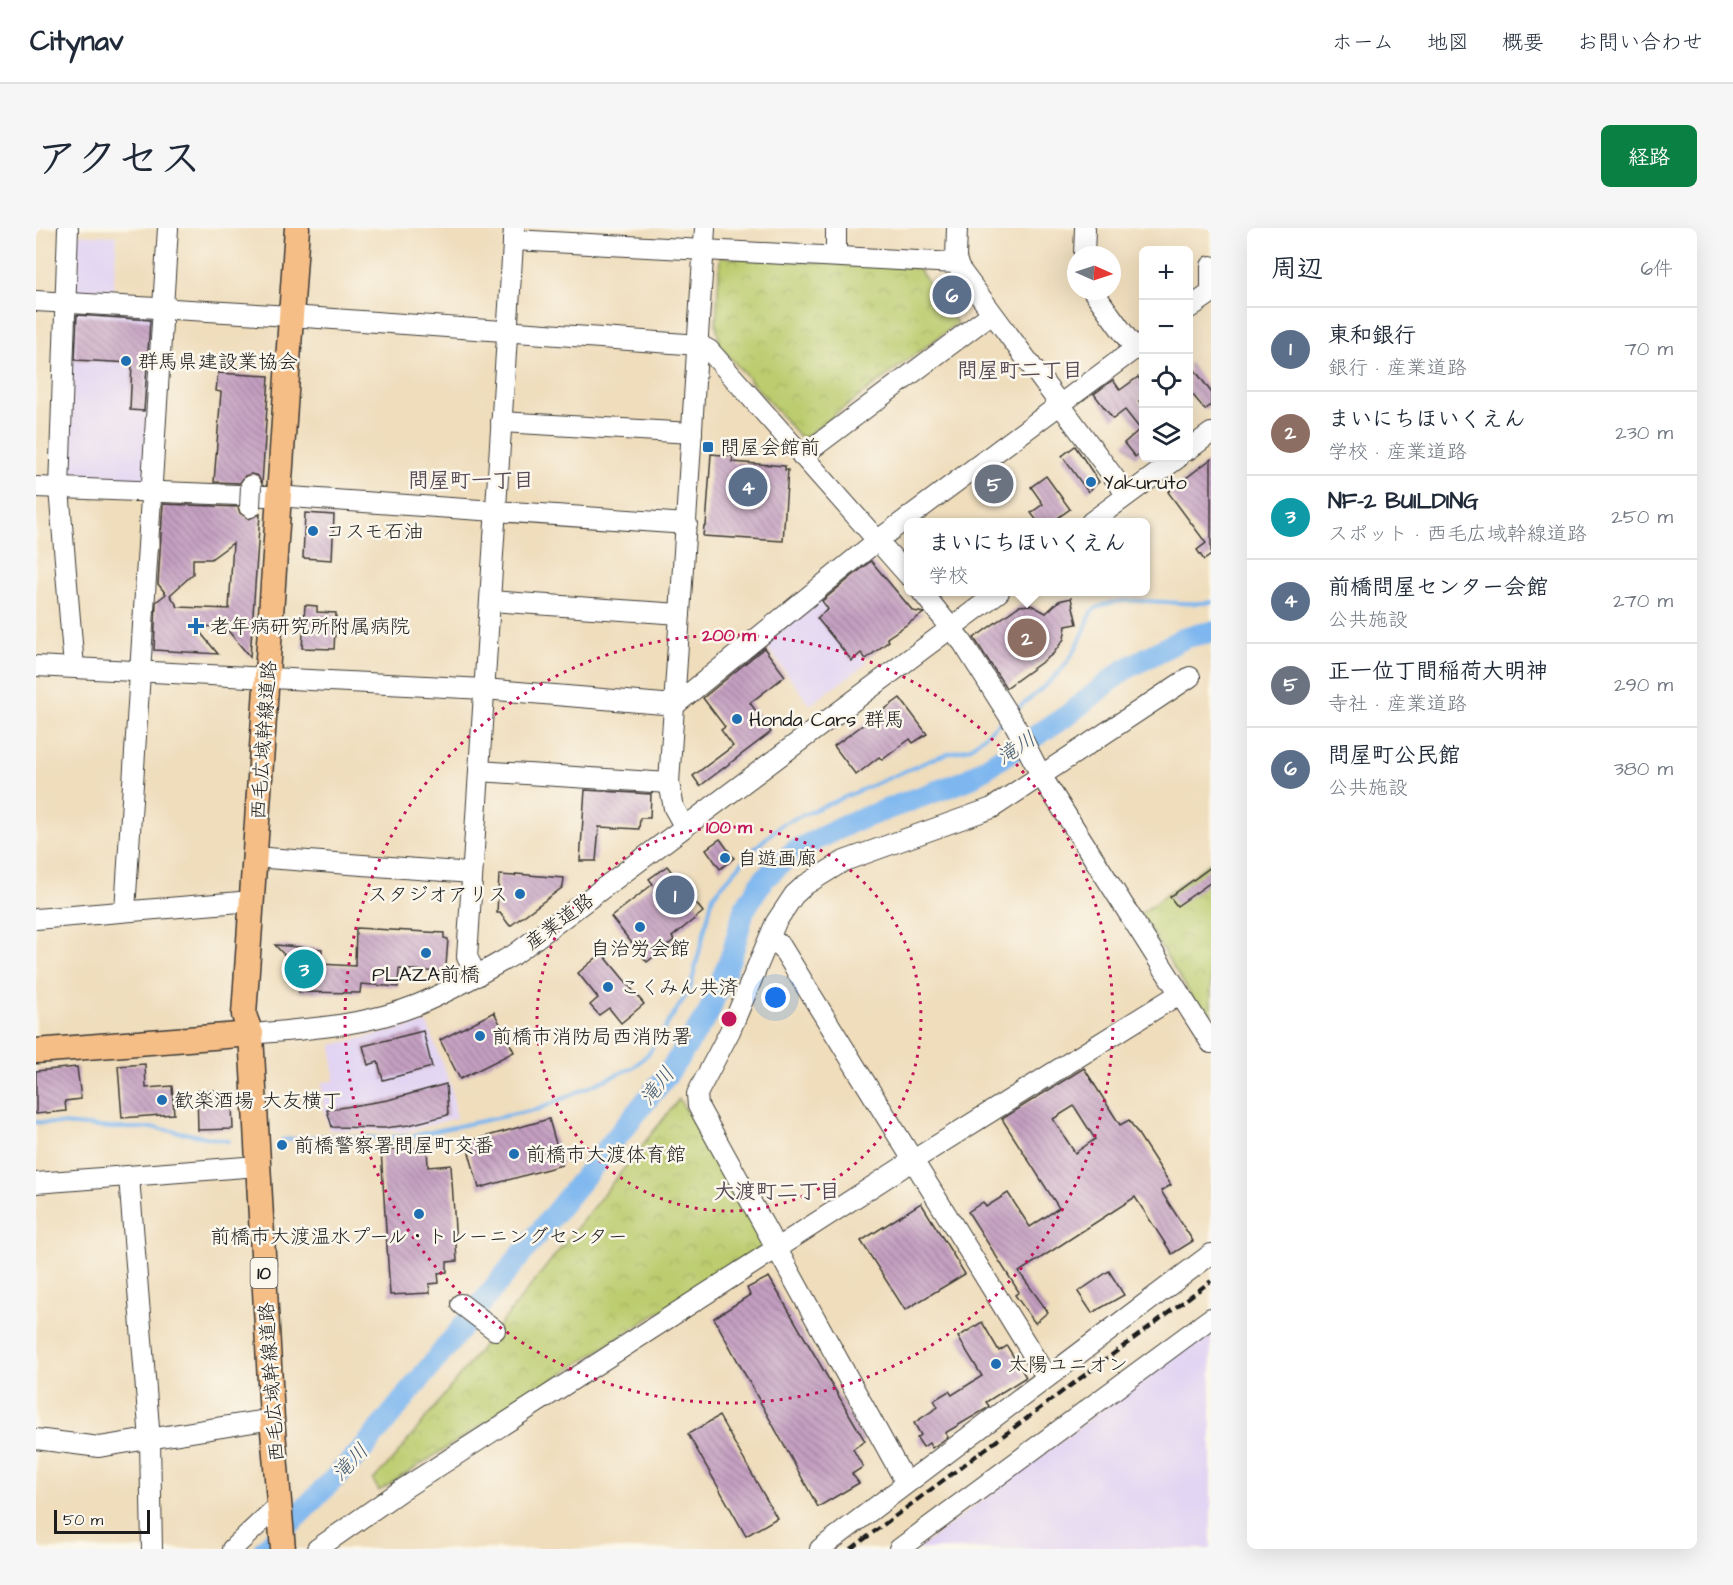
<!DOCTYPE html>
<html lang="ja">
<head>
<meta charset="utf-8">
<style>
  body { margin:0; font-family:"Architects Daughter","Klee One",sans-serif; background:#f6f6f7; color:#1f2937 }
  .controls { position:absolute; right:18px; top:18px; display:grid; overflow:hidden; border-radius:9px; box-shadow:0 6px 24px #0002 }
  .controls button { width:54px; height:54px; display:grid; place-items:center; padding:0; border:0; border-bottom:2px solid #e0e1e3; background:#fff; color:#1f2937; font:30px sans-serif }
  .compass { position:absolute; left:1031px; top:18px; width:54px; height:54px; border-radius:50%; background:#fff; box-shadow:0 6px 24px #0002; rotate:93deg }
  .scale { position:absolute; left:18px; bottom:15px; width:96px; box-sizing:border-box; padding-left:6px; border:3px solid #1c1c1c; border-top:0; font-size:16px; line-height:21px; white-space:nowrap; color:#1c1c1c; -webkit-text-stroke:4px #fbf7ec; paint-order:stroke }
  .you { position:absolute; left:740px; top:770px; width:21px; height:21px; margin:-15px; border:4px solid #fff; border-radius:50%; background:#1a73e8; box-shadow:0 0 0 9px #1a73e833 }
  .badge { display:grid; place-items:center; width:39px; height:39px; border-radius:50%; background:#0b8043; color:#fff; font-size:20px; font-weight:700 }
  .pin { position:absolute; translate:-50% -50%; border:3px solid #fff; box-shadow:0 2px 6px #0006 }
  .popup { position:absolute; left:868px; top:290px; width:246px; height:78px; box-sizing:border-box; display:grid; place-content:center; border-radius:9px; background:#fff; filter:drop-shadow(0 2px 4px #0005); font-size:20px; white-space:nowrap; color:#747a83 }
  .popup b { font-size:22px; color:#1f2937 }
  .popup::after { content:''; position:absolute; left:50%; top:100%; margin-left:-12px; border:12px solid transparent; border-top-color:#fff }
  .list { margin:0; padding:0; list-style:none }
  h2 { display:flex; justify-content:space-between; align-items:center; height:78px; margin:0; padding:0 24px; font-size:26px }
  h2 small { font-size:20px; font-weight:400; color:#747a83 }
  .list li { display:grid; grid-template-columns:39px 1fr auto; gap:18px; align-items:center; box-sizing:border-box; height:84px; padding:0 24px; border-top:2px solid #e0e1e3 }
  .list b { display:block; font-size:22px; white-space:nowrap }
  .list p { margin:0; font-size:20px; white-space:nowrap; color:#747a83 }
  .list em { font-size:20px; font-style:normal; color:#747a83 }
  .icon { flex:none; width:33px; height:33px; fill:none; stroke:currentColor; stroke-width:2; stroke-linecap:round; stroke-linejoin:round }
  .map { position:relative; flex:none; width:1175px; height:1321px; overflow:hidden; border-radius:9px }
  header { display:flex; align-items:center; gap:36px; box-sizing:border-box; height:84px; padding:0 30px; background:#fff; border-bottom:2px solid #e0e1e3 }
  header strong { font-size:28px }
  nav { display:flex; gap:33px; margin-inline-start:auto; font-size:21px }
  .intro { display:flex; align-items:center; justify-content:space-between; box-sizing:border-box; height:144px; padding:0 36px }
  h1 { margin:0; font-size:42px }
  .button { padding:15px 27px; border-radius:9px; background:#0b8043; color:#fff; font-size:21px; font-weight:700 }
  main { display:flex; gap:36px; padding:0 36px }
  aside { flex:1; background:#fff; border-radius:9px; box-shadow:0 6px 24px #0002 }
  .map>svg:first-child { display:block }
  .built { fill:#e2d4f3 }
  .park { fill:url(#park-crowns); stroke:#6c7445; stroke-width:1.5 }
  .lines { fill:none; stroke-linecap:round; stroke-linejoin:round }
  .stream { stroke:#7eb7ef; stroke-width:4 }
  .river { stroke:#7eb7ef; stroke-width:22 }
  .building { fill:url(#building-back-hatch); fill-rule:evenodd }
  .minor-casing { stroke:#3c3934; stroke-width:22 }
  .major-casing { stroke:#3c3934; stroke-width:27 }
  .minor { stroke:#fff; stroke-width:20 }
  .major { stroke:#f6be87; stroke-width:24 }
  .rail { stroke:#1c1c1c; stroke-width:4; stroke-dasharray:9 4.5; stroke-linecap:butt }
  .minor-bridge-casing { stroke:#3c3934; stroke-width:22; stroke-linecap:butt }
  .minor-bridge { stroke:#fff; stroke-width:20 }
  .ring { fill:none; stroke:#c2185b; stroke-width:3; stroke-dasharray:3 6 }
  .poi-dot { fill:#1f6fb2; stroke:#fbf7ec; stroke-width:2 }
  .labels { text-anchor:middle; stroke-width:5; stroke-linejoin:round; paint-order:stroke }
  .shield { fill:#fbf7ec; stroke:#5f5e5a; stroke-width:1.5 }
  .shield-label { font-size:18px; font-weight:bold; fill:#1c1c1c }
  .poi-label { font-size:20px; fill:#1c1c1c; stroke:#fbf7ec; text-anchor:start }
  .street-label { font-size:20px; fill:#1c1c1c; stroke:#fbf7ec }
  .neighbourhood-label { font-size:21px; font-weight:bold; fill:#574a56; stroke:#fbf7ec }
  .water-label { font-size:21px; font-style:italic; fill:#435a70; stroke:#fbf7ec }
  .centre { fill:#c2185b; stroke:#fbf7ec; stroke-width:3 }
  .ring-label { font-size:18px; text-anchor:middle; font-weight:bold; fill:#c2185b; stroke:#fbf7ec; stroke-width:5; stroke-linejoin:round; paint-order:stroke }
</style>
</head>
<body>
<header>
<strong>Citynav</strong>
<nav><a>ホーム</a><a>地図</a><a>概要</a><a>お問い合わせ</a></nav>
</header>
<div class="intro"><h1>アクセス</h1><a class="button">経路</a></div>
<main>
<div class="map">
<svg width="1175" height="1321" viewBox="0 0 1175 1321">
  <defs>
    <pattern id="park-crowns" width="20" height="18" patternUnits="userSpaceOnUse" patternTransform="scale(1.5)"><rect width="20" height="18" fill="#bccc6e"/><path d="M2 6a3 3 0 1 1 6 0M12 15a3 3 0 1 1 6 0" fill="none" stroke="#a1af5f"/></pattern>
    <pattern id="building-back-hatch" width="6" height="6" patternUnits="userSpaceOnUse" patternTransform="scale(1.5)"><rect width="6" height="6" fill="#c49fc1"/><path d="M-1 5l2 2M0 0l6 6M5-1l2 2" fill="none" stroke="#9e819c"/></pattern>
  </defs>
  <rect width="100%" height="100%" fill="#fbf7ec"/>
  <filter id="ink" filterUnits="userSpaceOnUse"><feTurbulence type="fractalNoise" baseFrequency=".0167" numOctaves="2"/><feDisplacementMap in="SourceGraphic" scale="12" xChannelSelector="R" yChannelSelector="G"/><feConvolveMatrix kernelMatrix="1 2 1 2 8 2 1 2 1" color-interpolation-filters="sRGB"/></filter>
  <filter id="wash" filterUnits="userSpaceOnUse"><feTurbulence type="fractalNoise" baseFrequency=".008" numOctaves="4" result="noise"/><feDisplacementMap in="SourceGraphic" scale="24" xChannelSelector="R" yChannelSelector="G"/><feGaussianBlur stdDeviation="1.35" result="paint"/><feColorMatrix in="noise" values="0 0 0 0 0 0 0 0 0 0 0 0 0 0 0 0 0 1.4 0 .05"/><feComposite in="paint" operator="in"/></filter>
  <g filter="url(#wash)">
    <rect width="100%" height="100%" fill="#efddbc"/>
    <!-- built -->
    <g class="built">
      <polygon points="36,6 81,8 77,65 39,65"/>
      <polygon points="31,76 124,82 113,254 26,251"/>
      <polygon points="782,369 831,435 774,477 727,413"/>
      <polygon points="391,795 416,861 420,890 370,903 293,902 287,875 286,854 298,853 296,817"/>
      <polygon points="1175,1100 1175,1321 882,1321 1086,1166"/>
    </g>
    <!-- park -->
    <g class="park">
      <polygon points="684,29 882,40 921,95 769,209 763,208 684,118 680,96"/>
      <polygon points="1175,634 1175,799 1104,686"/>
      <polygon points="643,871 674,919 726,1011 725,1019 343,1263 337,1252 359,1229"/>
    </g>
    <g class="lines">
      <!-- stream -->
      <g class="stream">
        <path d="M978,483c41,-32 61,-48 77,-99 26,-23 87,-3 120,-10"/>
        <polyline points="0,894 75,900 120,900 192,913"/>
        <polyline points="246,912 291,908 344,910 375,908 503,881 598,839 613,825 654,761 677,668 719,620 746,596 904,528 934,520 968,491"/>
      </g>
      <!-- river -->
      <polyline class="river" points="229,1321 328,1220 631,847 672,786 697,723 708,682 727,652 758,623 816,594 931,552 1029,489 1088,442 1150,409 1175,404"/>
    </g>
    <g id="blocks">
      <!-- building -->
      <g class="building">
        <polygon points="913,52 930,75 920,82 904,58"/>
        <polygon points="41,87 114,92 108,183 94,182 96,135 39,132"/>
        <polygon points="1153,134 1175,164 1175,177 1169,182 1157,167 1152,170"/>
        <polygon points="182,145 233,148 226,256 222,248 215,246 209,248 204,255 178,254 185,164 180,163"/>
        <polygon points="1102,149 1107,156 1107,170 1103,173 1107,179 1107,222 1099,229 1088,215 1104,201 1089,182 1077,191 1058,166 1077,152 1084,162"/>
        <polygon points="1039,218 1063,254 1052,264 1026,228"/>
        <polygon points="675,226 697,228 696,234 749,238 749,242 752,242 747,313 667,308 668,298 670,298"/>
        <polygon points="1175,231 1175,327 1168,332 1161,322 1170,315 1132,264"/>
        <polygon points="1010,248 1034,281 1016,294 1002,294 995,285 1007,276 995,259"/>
        <path d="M127,276l75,3 2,6 9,6 11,-5 -10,143 -25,-30 -30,-1 23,28 -64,-4 2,-48 10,-8 -8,-10zM197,315l-4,66 -51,-2 -8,-12 23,-21v-15h18z"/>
        <polygon points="269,285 298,287 296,332 267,330"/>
        <polygon points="835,333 877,383 888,385 851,410 853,413 830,431 825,425 816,433 781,390 792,381 786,373"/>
        <polygon points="1035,370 1041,396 1030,398 1028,411 1017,426 970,460 938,410 983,378 995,377 1010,385 1023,373"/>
        <polygon points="269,377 281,378 281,384 300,385 298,421 266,420"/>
        <polygon points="728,420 749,448 714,475 735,504 664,558 657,548 697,518 685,502 689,499 667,470"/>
        <polygon points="864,470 891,506 877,515 874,511 846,532 843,529 820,547 798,518"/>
        <polygon points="549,562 615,566 614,590 604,590 603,601 563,599 560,633 544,633"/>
        <polygon points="684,611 698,630 684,641 670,621"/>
        <polygon points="631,638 667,684 636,709 638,712 611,734 575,689 617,656 613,651"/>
        <polygon points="1175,639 1175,654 1141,678 1134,669"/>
        <polygon points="480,646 528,650 527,659 474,698 464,685 461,685 463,647 479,648"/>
        <polygon points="320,700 408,705 408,710 412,711 410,738 406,744 363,741 362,759 325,756 324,765 263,764 263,753 251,752 251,730 239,717 286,721 285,736 319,738"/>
        <polygon points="566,725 608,776 585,795 573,780 563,787 554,777 562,770 542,745"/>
        <polygon points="458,784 478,824 424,851 404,812"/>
        <polygon points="387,803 396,839 347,852 342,834 332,837 327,818"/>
        <polygon points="109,836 110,860 136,858 138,886 86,890 82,838"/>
        <polygon points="41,839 45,871 29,873 30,883 0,886 0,843"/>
        <path d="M1048,840l36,57 9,-5 42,65 -10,6 32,50 -21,13 -37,-57 -116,75 29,40 -13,11 -20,-28 4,-3 -51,-80 15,-10 3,5 22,-14 22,34 29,-19 -57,-89zM1038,878l21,33 -20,14 -22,-34z"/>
        <polygon points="410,856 412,887 373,897 348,900 296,899 291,882 352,872"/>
        <polygon points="178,862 178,878 196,877 197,901 162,902 161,863"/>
        <polygon points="513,891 526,937 443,960 430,914"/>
        <polygon points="391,919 392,939 415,937 421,1033 411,1034 411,1044 402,1045 403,1055 393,1056 394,1065 354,1067 345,922"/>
        <polygon points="885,975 929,1046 869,1082 825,1013"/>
        <polygon points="1073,1043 1088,1067 1056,1085 1042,1064"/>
        <polygon points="733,1049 829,1213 817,1221 827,1239 816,1246 823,1255 782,1279 678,1090 714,1067 711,1060"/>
        <polygon points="946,1094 963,1123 971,1118 990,1149 950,1174 953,1178 950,1181 909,1205 912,1209 896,1220 893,1215 887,1219 881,1210 885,1207 878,1195 902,1179 898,1172 913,1163 916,1167 946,1148 922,1109"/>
        <polygon points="683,1188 741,1290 710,1308 652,1206"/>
      </g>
    </g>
  </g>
  <g filter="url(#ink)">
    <use href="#blocks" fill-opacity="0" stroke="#3c3934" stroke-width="1.5"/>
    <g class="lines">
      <defs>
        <g id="minor">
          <polyline points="32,0 23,261 38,439"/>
          <polyline points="921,0 920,30 923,40 1091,267"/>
          <polyline points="477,12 920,35"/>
          <polyline points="1048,27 1049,0"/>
          <polyline points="800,28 800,0"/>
          <polyline points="1175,38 1175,60"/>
          <polyline points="1057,63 1099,121"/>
          <polyline points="0,73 255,88 664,117 673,122 872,347"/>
          <polyline points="1152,81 1175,65"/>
          <polyline points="465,194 656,205"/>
          <polyline points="1152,222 1175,205"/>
          <polyline points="766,228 955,86"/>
          <polyline points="0,259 254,269 651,296"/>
          <polyline points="1055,294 1142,230"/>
          <polyline points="886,364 927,415 980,499 1006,549 1175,815"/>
          <polyline points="454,373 644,386"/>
          <polyline points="0,438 448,461 639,477 842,312 1108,114"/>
          <polyline points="443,543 633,555"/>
          <polyline points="648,598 638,580 633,555 669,0"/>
          <polyline points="231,630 436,645"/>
          <polyline points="89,683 132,0"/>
          <polyline points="0,691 216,673"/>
          <polyline points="734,710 745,718 1010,1148"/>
          <polyline points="441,748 431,729 478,0"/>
          <path d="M215,806c55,-5 114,-8 166,-29 34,-14 66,-33 98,-51l484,-362"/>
          <polyline points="93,949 114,1212 116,1321"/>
          <polyline points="0,955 222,938"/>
          <polyline points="425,1076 459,1102"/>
          <polyline points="0,1211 63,1219 236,1191"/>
          <polyline points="870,1255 662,878 661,866 694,803 740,694 758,667 769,657 808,633 956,580 1154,449"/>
          <polyline points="196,1321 244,1276"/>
          <polyline points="281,1321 367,1261 876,933 1143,766"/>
          <polyline points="784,1321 1175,1026"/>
          <polyline points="863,1321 1175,1090"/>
        </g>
        <g id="major">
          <polyline points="0,823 215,806"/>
          <polyline points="247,1321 236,1191 215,806 208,787 261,0"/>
        </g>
      </defs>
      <!-- minor casing -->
      <use href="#minor" class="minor-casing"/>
      <!-- major casing -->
      <use href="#major" class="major-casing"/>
      <!-- minor -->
      <use href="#minor" class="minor"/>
      <!-- major -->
      <use href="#major" class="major"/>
      <!-- rail -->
      <polyline class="rail" points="815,1321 1175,1053"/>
      <defs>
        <polyline id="minor-bridge" points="214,279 215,258"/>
      </defs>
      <!-- minor-bridge casing -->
      <use href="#minor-bridge" class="minor-bridge-casing"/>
      <!-- minor-bridge -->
      <use href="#minor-bridge" class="minor-bridge"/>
    </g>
  </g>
  <!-- distance rings -->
  <g class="ring">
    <circle cx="693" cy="791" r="192"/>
    <circle cx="693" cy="791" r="384"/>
  </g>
  <!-- markers -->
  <g class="poi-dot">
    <circle cx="90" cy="133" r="6"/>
    <rect x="666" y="213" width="12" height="12" rx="3"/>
    <circle cx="1055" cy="254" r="6"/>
    <circle cx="277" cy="303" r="6"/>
    <path d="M157 389h6v6h6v6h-6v6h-6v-6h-6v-6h6z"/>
    <circle cx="701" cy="491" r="6"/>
    <circle cx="689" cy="630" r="6"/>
    <circle cx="484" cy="666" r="6"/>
    <circle cx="604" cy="699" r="6"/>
    <circle cx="390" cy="725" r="6"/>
    <circle cx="572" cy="759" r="6"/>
    <circle cx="444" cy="808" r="6"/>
    <circle cx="126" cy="872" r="6"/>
    <circle cx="246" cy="917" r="6"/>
    <circle cx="478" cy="926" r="6"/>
    <circle cx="383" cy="986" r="6"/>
    <circle cx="960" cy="1136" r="6"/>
  </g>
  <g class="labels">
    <!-- shield labels -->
    <rect class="shield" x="214.5" y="1030" width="27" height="30" rx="4.5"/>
    <g class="shield-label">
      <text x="228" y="1051">10</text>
    </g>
    <!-- poi labels -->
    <g class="poi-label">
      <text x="102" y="140">群馬県建設業協会</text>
      <text x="684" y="226">問屋会館前</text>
      <text x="1067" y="261">Yakuruto</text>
      <text x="289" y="310">コスモ石油</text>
      <text x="174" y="405">老年病研究所附属病院</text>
      <text x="713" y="498">Honda Cars 群馬</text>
      <text x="701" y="637">自遊画廊</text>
      <text x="472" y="673" text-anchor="end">スタジオアリス</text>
      <text x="604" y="727" text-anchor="middle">自治労会館</text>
      <text x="390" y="753" text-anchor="middle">PLAZA前橋</text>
      <text x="584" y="766">こくみん共済</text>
      <text x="456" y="815">前橋市消防局西消防署</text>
      <text x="138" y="879">歓楽酒場 大友横丁</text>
      <text x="258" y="924">前橋警察署問屋町交番</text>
      <text x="490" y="933">前橋市大渡体育館</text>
      <text x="383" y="1015" text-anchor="middle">前橋市大渡温水プール・トレーニングセンター</text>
      <text x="972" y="1143">太陽ユニオン</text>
    </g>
    <!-- street labels -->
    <g class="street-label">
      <text transform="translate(227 512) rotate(-86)" y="7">西毛広域幹線道路</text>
      <text transform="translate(523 693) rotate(-37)" y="7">産業道路</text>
      <text transform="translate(235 1154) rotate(-94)" y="7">西毛広域幹線道路</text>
    </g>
    <!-- neighbourhood labels -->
    <g class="neighbourhood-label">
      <text x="984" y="149">問屋町二丁目</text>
      <text x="435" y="259">問屋町一丁目</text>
      <text x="741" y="970">大渡町二丁目</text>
    </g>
    <!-- water labels -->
    <g class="water-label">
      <text transform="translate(980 520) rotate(-33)" y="7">滝川</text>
      <text transform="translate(621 858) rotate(-52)" y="7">滝川</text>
      <text transform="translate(314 1234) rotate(-46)" y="7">滝川</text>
    </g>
  </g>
  <circle cx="693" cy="791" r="9" class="centre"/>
  <g class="ring-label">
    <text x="693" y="413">200 m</text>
    <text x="693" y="605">100 m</text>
  </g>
</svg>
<div class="controls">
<button>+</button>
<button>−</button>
<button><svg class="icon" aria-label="locate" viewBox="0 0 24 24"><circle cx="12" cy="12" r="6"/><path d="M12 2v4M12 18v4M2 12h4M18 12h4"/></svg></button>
<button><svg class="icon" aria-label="layers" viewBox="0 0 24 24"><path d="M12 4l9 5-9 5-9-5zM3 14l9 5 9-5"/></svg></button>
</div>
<svg class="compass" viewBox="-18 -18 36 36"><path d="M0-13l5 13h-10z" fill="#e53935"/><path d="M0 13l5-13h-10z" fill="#747a83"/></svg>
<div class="scale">50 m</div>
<div class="you"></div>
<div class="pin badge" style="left:639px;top:667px;background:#5c6f8a">1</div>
<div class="pin badge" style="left:991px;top:410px;background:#8d6e63">2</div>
<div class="popup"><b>まいにちほいくえん</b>学校</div>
<div class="pin badge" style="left:268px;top:741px;background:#0f9aa8">3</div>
<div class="pin badge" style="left:712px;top:259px;background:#5c6f8a">4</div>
<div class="pin badge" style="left:958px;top:256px;background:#6b7280">5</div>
<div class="pin badge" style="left:916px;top:67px;background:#5c6f8a">6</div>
</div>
<aside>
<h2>周辺<small>6件</small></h2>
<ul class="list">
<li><span class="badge" style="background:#5c6f8a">1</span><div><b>東和銀行</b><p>銀行 · 産業道路</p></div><em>70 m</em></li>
<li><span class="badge" style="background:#8d6e63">2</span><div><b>まいにちほいくえん</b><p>学校 · 産業道路</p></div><em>230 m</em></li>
<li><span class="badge" style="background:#0f9aa8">3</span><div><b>NF-2 BUILDING</b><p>スポット · 西毛広域幹線道路</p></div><em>250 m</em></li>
<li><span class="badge" style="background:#5c6f8a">4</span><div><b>前橋問屋センター会館</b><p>公共施設</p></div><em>270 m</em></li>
<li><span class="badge" style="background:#6b7280">5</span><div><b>正一位丁間稲荷大明神</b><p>寺社 · 産業道路</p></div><em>290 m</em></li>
<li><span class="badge" style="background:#5c6f8a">6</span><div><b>問屋町公民館</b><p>公共施設</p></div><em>380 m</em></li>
</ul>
</aside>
</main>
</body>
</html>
